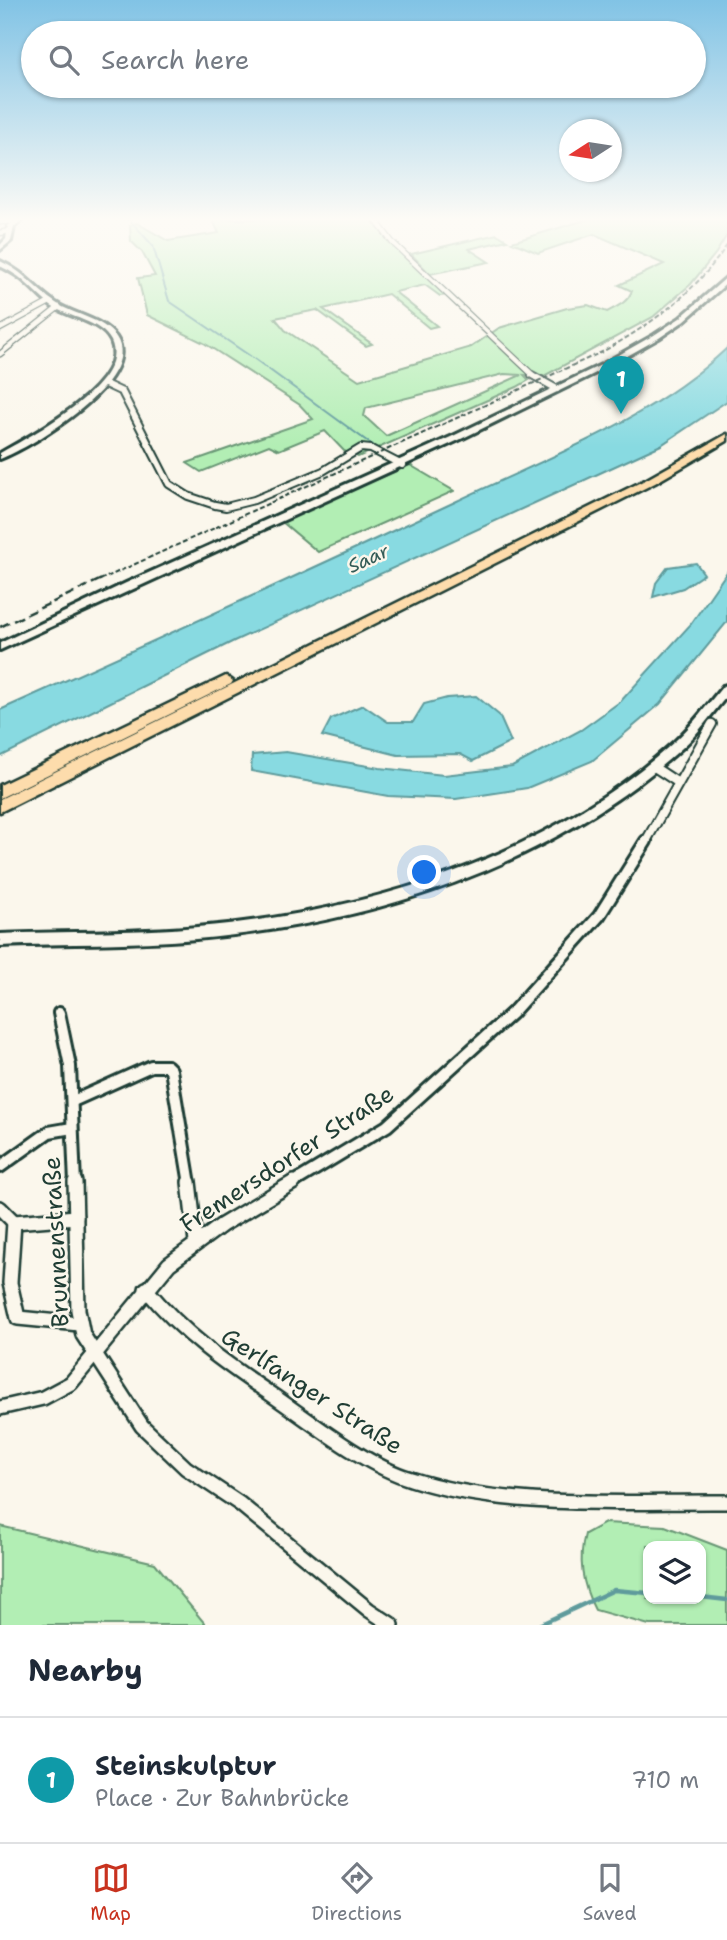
<!DOCTYPE html>
<html lang="en">
<head>
<meta charset="utf-8">
<style>
  body { margin:0; font-family:"Shantell Sans",sans-serif; background:#f6f6f7; color:#1f2937 }
  .controls { position:absolute; right:21px; bottom:21px; display:grid; overflow:hidden; border-radius:14px; box-shadow:0 2px 5px #0004 }
  .controls button { width:63px; height:63px; display:grid; place-items:center; padding:0; border:0; border-bottom:2px solid #e0e1e3; background:#fff; color:#1f2937; font:35px sans-serif }
  .compass { position:absolute; left:559px; top:119px; width:63px; height:63px; border-radius:50%; background:#fff; box-shadow:0 2px 5px #0004; rotate:258deg }
  .you { position:absolute; left:425px; top:873px; width:24px; height:24px; margin:-18px; border:5px solid #fff; border-radius:50%; background:#1a73e8; box-shadow:0 0 0 10px #1a73e833 }
  .badge { display:grid; place-items:center; width:46px; height:46px; border-radius:50%; background:#c8321e; color:#fff; font-size:23px; font-weight:700 }
  .pin { position:absolute; translate:-50% -58px; filter:drop-shadow(0 2px 4px #0008) }
  .pin::after { content:''; position:absolute; top:37px; width:24px; height:21px; background:inherit; clip-path:polygon(0 0,100% 0,50% 100%) }
  .list { margin:0; padding:0; list-style:none }
  h2 { display:flex; justify-content:space-between; align-items:center; height:91px; margin:0; padding:0 28px; font-size:30px }
  h2 small { font-size:23px; font-weight:400; color:#747a83 }
  .list li { display:grid; grid-template-columns:46px 1fr auto; gap:21px; align-items:center; box-sizing:border-box; height:126px; padding:0 28px; border-top:2px solid #e0e1e3 }
  .list b { display:block; font-size:26px; white-space:nowrap }
  .list p { margin:0; font-size:23px; white-space:nowrap; color:#747a83 }
  .list em { font-size:23px; font-style:normal; color:#747a83 }
  .icon { flex:none; width:38px; height:38px; fill:none; stroke:currentColor; stroke-width:2; stroke-linecap:round; stroke-linejoin:round }
  .map { position:relative; flex:none; width:727px; height:1625px; overflow:hidden }
  .search { position:absolute; background:#fff; box-shadow:0 2px 5px #0004; left:21px; right:21px; top:21px; height:77px; display:flex; align-items:center; gap:18px; box-sizing:border-box; padding:0 24px; border-radius:38px; color:#747a83; font-size:26px }
  .sheet { height:217px; background:#fff }
  nav { display:flex; justify-content:space-around; align-items:center; box-sizing:border-box; height:98px; border-top:2px solid #e0e1e3; background:#fff; font-size:19px; color:#747a83 }
  nav a { display:grid; justify-items:center; gap:4px }
  nav .on { color:#c8321e }
  .map>svg:first-child { display:block }
  .green { fill:#b2eeb4; stroke:#689674; stroke-width:2; fill-rule:evenodd }
  .water { fill:#88dae1; stroke:#5e9b9c; stroke-width:2 }
  .lines { fill:none; stroke-linecap:round; stroke-linejoin:round }
  .stream-far1 { stroke:#5e9b9c; stroke-width:2 }
  .stream { stroke:#5e9b9c; stroke-width:4.5 }
  .street-far4-casing { stroke:#1f3d34; stroke-width:7 }
  .street-far3-casing { stroke:#1f3d34; stroke-width:10 }
  .street-far2-casing { stroke:#1f3d34; stroke-width:12 }
  .street-far1-casing { stroke:#1f3d34; stroke-width:16 }
  .street-casing { stroke:#1f3d34; stroke-width:18 }
  .secondary-casing { stroke:#1f3d34; stroke-width:6 }
  .highway-casing { stroke:#1f3d34; stroke-width:5 }
  .street-far4 { stroke:#fbf7ec; stroke-width:4.5 }
  .street-far3 { stroke:#fbf7ec; stroke-width:6 }
  .street-far2 { stroke:#fbf7ec; stroke-width:8 }
  .street-far1 { stroke:#fbf7ec; stroke-width:10 }
  .street { stroke:#fbf7ec; stroke-width:13 }
  .secondary { fill:#fbf7ec; fill-rule:evenodd }
  .highway { fill:#fddcac; fill-rule:evenodd }
  .rail-far1 { stroke:#1f3d34; stroke-width:2; stroke-dasharray:5 2.5; stroke-linecap:butt }
  .rail { stroke:#1f3d34; stroke-width:2.5; stroke-dasharray:10 4.5; stroke-linecap:butt }
  .labels { text-anchor:middle; stroke-width:5; stroke-linejoin:round; paint-order:stroke }
  .far-water-label { font-size:19px; font-style:italic; fill:#345c57; stroke:#fbf7ec }
  .near-street-label { font-size:24px; fill:#1f3d34; stroke:#fbf7ec }
</style>
</head>
<body>
<div class="map">
<svg width="727" height="1625" viewBox="0 0 727 1625">
  <rect width="100%" height="100%" fill="#fbf7ec"/>
  <filter id="ink" filterUnits="userSpaceOnUse"><feTurbulence type="fractalNoise" baseFrequency=".0143" numOctaves="2"/><feDisplacementMap in="SourceGraphic" scale="14" xChannelSelector="R" yChannelSelector="G"/><feConvolveMatrix kernelMatrix="1 2 1 2 8 2 1 2 1" color-interpolation-filters="sRGB"/></filter>
  <g filter="url(#ink)">
    <!-- green -->
    <g class="green">
      <path d="M212,219h159l19,24 58,52 -8,1 -15,-11 -30,7 42,34 -8,2 -41,-34 -65,15 49,35 -6,2 -49,-36 -42,8 10,12 74,50 112,-33 28,-19 68,-20 21,-3 19,7c11,-6 20,-9 25,-21l-13,-6 45,-21 -70,-30 -56,19 -26,-11 77,-23h138v16l-11,18 -25,31 -38,33 -109,59 -20,-1 5,5 -12,7 -159,70 -14,-6 -19,-20 -46,19 -10,-5 -68,27 -14,-9 126,-44 -13,-14 -96,-62 -57,-28 -9,-37 17,-2 -13,-24 -11,-11 -1,-16 7,-2 31,18 51,-8zM504,374l17,1 -135,61 -22,-20 2,-8z"/>
      <polygon points="497,234 507,240 469,249 489,262 430,274 411,254"/>
      <polygon points="410,465 454,491 318,552 281,521"/>
      <path d="M605,1523l60,3 62,24v75h-78l-54,-15c-12,-23 -17,-50 -10,-76zM648,1546h53v53h-53z"/>
      <polygon points="0,1526 155,1563 206,1625 0,1625"/>
    </g>
    <!-- water -->
    <g class="water">
      <path d="M727,348v53l-66,44 -427,196 -234,116v-47c153,-68 305,-138 457,-209 92,-44 194,-81 270,-153z"/>
      <polygon points="696,563 704,574 683,588 653,597 656,583 668,567"/>
      <polygon points="727,572 727,622 660,704 592,761 527,788 456,799 388,796 251,771 252,755 286,752 380,768 444,775 512,767 581,730 621,701 691,624"/>
      <polygon points="476,696 499,715 511,742 473,761 460,754 398,755 322,736 331,719 363,705 388,722 413,722 424,704 447,698"/>
    </g>
    <g class="lines">
      <!-- stream-far1 -->
      <polyline class="stream-far1" points="129,219 153,246 169,301 256,360 375,447"/>
      <!-- stream -->
      <g class="stream">
        <polyline points="701,1597 727,1600"/>
        <polyline points="539,1625 614,1590 648,1593"/>
      </g>
      <defs>
        <g id="street-far4">
          <polyline points="375,219 392,242 535,377"/>
          <polyline points="0,222 17,221"/>
          <polyline points="0,233 9,231"/>
          <polyline points="0,329 50,302"/>
          <polyline points="0,354 59,307"/>
        </g>
        <g id="street-far3">
          <polyline points="532,375 557,389"/>
          <polyline points="105,384 122,392 169,484 188,496 215,505 226,507 254,500 323,471 361,448 371,449 402,465"/>
        </g>
        <g id="street-far2">
          <polyline points="654,767 677,782"/>
          <polyline points="645,843 712,724"/>
        </g>
        <g id="street-far1">
          <polyline points="59,1013 70,1066 75,1184"/>
          <polyline points="73,1101 151,1066 167,1066 171,1070 190,1184"/>
          <polyline points="0,1167 49,1132 72,1128"/>
          <polyline points="291,1184 387,1126 512,1013 599,916 646,841"/>
        </g>
        <g id="street">
          <polyline points="75,1182 78,1310 83,1335 142,1426 186,1468 240,1504 369,1610 392,1625"/>
          <polyline points="189,1182 196,1242"/>
          <polyline points="0,1208 14,1222 76,1217"/>
          <polyline points="14,1222 10,1283 18,1318 79,1324"/>
          <path d="M146,1289c38,46 80,75 129,108 39,27 92,69 136,82 96,31 216,22 316,23"/>
          <polyline points="0,1408 43,1398 71,1383 169,1264 222,1225 294,1182"/>
        </g>
        <g id="secondary">
          <polygon points="16,219 23,219 14,227 11,241 0,250 0,245 6,239 8,226"/>
          <path d="M0,261c25,11 35,28 56,42 18,12 46,15 60,34 29,42 -84,110 -116,122v-6c29,-16 131,-70 111,-112 -10,-20 -43,-24 -60,-35 -9,-7 -16,-15 -24,-22 -8,-8 -17,-13 -27,-18z"/>
          <polygon points="727,277 727,283 684,321 659,338 606,368 459,440 0,650 0,643 126,583 453,436 601,365 654,335 680,318"/>
          <path d="M727,685v11c-15,17 -28,37 -45,52 -132,119 -311,176 -486,191 -65,6 -131,4 -196,7v-12c65,-3 131,-1 197,-7 171,-15 347,-68 477,-185 18,-16 33,-37 49,-56z"/>
        </g>
        <g id="highway">
          <polygon points="727,434 727,441 655,483 0,812 0,799 647,479"/>
          <polygon points="226,676 233,681 231,684 0,798 0,785"/>
        </g>
      </defs>
      <!-- street-far4 casing -->
      <use href="#street-far4" class="street-far4-casing"/>
      <!-- street-far3 casing -->
      <use href="#street-far3" class="street-far3-casing"/>
      <!-- street-far2 casing -->
      <use href="#street-far2" class="street-far2-casing"/>
      <!-- street-far1 casing -->
      <use href="#street-far1" class="street-far1-casing"/>
      <!-- street casing -->
      <use href="#street" class="street-casing"/>
      <!-- secondary casing -->
      <use href="#secondary" class="secondary-casing"/>
      <!-- highway casing -->
      <use href="#highway" class="highway-casing"/>
      <!-- street-far4 -->
      <use href="#street-far4" class="street-far4"/>
      <!-- street-far3 -->
      <use href="#street-far3" class="street-far3"/>
      <!-- street-far2 -->
      <use href="#street-far2" class="street-far2"/>
      <!-- street-far1 -->
      <use href="#street-far1" class="street-far1"/>
      <!-- street -->
      <use href="#street" class="street"/>
      <!-- secondary -->
      <use href="#secondary" class="secondary"/>
      <!-- highway -->
      <use href="#highway" class="highway"/>
      <!-- rail-far1 -->
      <path class="rail-far1" d="M100,580l502,-228c50,-28 93,-59 125,-107"/>
      <!-- rail -->
      <polyline class="rail" points="0,627 104,578"/>
    </g>
  </g>
  <!-- sky -->
  <linearGradient id="sky" x2="0" y2="1"><stop stop-color="#81c3e5"/><stop offset="0.49" stop-color="#fdfbf6"/><stop offset="1" stop-color="#fdfbf6" stop-opacity="0"/></linearGradient>
  <rect width="727" height="447" fill="url(#sky)"/>
  <g class="labels">
    <!-- far-water labels -->
    <g class="far-water-label">
      <text transform="translate(368 558) rotate(-25)" y="7">Saar</text>
    </g>
    <!-- near-street labels -->
    <g class="near-street-label">
      <text transform="translate(287 1159) rotate(-33)" y="8">Fremersdorfer Straße</text>
      <text transform="translate(56 1242) rotate(-93)" y="8">Brunnenstraße</text>
      <text transform="translate(312 1391) rotate(33)" y="8">Gerlfanger Straße</text>
    </g>
  </g>
</svg>
<div class="controls">
<button><svg class="icon" aria-label="layers" viewBox="0 0 24 24"><path d="M12 4l9 5-9 5-9-5zM3 14l9 5 9-5"/></svg></button>
</div>
<svg class="compass" viewBox="-18 -18 36 36"><path d="M0-13l5 13h-10z" fill="#e53935"/><path d="M0 13l5-13h-10z" fill="#747a83"/></svg>
<div class="you"></div>
<div class="pin badge" style="left:621px;top:414px;background:#0f9aa8">1</div>
<div class="search"><svg class="icon" aria-label="search" viewBox="0 0 24 24"><circle cx="10" cy="10" r="6"/><path d="M15 15l6 6"/></svg>Search here</div>
</div>
<section class="sheet">
<h2>Nearby<small></small></h2>
<ul class="list">
<li><span class="badge" style="background:#0f9aa8">1</span><div><b>Steinskulptur</b><p>Place · Zur Bahnbrücke</p></div><em>710 m</em></li>
</ul>
</section>
<nav>
<a class="on"><svg class="icon" aria-label="map" viewBox="0 0 24 24"><path d="M3 6l6-2 6 2 6-2v14l-6 2-6-2-6 2zM9 4v14M15 6v14"/></svg>Map</a>
<a><svg class="icon" aria-label="directions" viewBox="0 0 24 24"><path d="M12 3l9 9-9 9-9-9zM9 14v-3h6M13 9l2 2-2 2"/></svg>Directions</a>
<a><svg class="icon" aria-label="saved" viewBox="0 0 24 24"><path d="M7 4h10v16l-5-4-5 4z"/></svg>Saved</a>
</nav>
</body>
</html>
